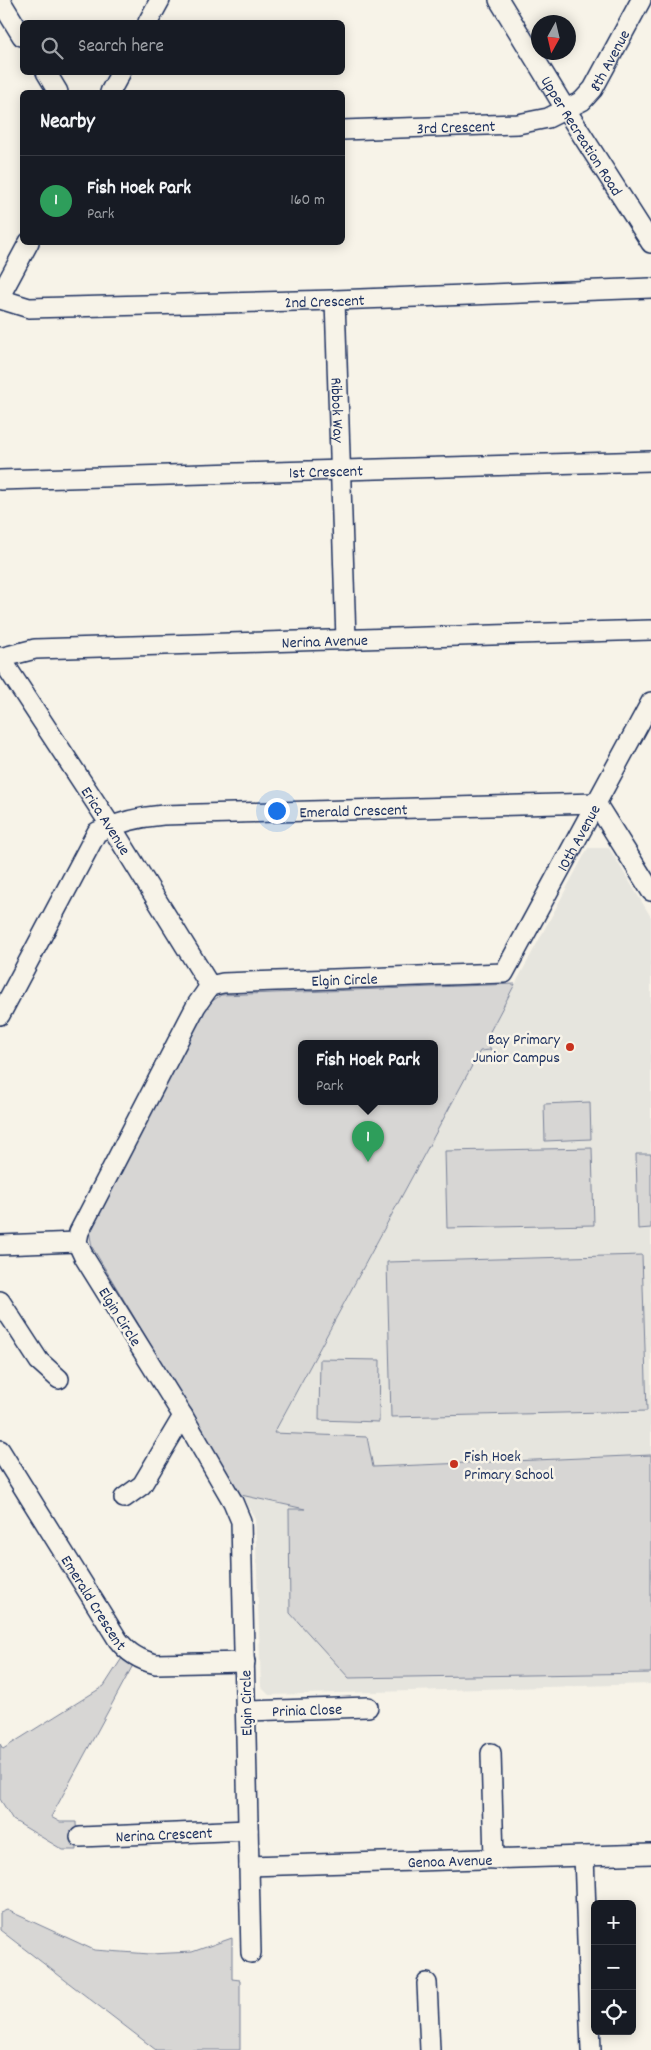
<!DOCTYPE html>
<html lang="en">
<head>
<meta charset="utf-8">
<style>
  body { margin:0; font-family:Dekko,sans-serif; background:#242831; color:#f1f3f6 }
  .controls { position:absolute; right:15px; bottom:15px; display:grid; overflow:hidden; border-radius:8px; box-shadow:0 2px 12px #0003 }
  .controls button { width:45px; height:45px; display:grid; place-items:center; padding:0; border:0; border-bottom:1px solid #363941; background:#171b24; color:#f1f3f6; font:25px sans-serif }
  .compass { position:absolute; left:531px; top:15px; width:45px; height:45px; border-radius:50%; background:#171b24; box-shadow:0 2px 12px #0003; rotate:188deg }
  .you { position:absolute; left:276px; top:810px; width:18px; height:18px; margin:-12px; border:4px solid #fff; border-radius:50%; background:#1a73e8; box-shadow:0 0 0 8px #1a73e833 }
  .badge { display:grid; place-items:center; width:32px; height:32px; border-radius:50%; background:#c8321e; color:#fff; font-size:16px; font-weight:700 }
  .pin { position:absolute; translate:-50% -41px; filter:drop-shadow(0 1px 2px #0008) }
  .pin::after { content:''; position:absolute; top:26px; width:18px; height:15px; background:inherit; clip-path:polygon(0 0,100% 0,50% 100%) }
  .popup { position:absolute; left:298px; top:1040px; width:140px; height:65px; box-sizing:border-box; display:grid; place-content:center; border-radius:8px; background:#171b24; filter:drop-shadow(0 1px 4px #0005); font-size:16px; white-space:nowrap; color:#9ea1a6 }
  .popup b { font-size:19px; color:#f1f3f6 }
  .popup::after { content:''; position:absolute; left:50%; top:100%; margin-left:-10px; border:10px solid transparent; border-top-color:#171b24 }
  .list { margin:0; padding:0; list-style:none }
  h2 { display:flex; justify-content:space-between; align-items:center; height:65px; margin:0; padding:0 20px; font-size:21px }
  h2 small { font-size:16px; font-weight:400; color:#9ea1a6 }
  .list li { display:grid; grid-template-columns:32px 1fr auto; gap:15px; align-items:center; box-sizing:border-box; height:90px; padding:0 20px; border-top:1px solid #363941 }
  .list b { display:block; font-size:19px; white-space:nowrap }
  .list p { margin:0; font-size:16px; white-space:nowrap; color:#9ea1a6 }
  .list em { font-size:16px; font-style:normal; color:#9ea1a6 }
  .icon { flex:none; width:28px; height:28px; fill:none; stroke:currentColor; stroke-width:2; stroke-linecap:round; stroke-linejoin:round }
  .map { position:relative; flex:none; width:651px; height:2050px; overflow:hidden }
  .search { position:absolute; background:#171b24; box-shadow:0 2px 12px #0003; left:20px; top:20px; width:325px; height:55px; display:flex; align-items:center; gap:12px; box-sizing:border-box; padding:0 18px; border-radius:8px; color:#9ea1a6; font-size:19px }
  .panel { position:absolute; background:#171b24; box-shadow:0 2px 12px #0003; left:20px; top:90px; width:325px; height:155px; border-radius:8px }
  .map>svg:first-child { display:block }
  .built { fill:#e6e5de }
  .green { fill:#d7d6d4; stroke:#798299; fill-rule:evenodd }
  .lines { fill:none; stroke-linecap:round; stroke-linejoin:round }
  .minor-casing { stroke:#1b2f5e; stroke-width:22 }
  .minor { stroke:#f7f3e8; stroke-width:19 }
  .poi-dot { fill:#c8321e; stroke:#f7f3e8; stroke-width:2 }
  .labels { text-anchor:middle; stroke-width:5; stroke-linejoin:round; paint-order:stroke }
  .street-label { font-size:16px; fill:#1b2f5e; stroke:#f7f3e8 }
  .poi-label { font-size:16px; fill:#1b2f5e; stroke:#f7f3e8; text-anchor:end }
</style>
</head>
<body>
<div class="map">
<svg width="651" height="2050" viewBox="0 0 651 2050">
  <rect width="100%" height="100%" fill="#f7f3e8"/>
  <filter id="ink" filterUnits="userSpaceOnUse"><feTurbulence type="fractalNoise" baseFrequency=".02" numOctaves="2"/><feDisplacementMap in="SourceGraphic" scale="10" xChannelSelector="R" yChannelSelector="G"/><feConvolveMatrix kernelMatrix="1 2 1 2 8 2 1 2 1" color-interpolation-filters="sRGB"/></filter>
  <g filter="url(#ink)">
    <!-- built -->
    <polygon class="built" points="588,848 609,848 651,917 651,1684 269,1695 261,1687 255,1516 241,1495 480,1051 491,1050 486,1039"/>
    <!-- green -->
    <g class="green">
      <path d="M515,984l-29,55 5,11 -11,1 -206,382 93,4 6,30 278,-12v218l-302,5 -59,-65 -1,-104h16l-64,-14 -149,-248 -3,-16 116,-225 16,-11zM302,1043h132v58h-132z"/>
      <polygon points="590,1102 591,1139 545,1141 544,1104"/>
      <polygon points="592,1148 594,1225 447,1228 445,1151"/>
      <polygon points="636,1154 651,1154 651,1228 638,1229"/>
      <polygon points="642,1255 647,1411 391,1417 387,1262"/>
      <polygon points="320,1359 380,1360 379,1422 319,1420"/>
      <polygon points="122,1658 133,1665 51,1817 60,1822 76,1822 77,1850 63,1850 13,1820 0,1799 0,1744 3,1749 104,1686"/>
      <polygon points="7,1910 94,1950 150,1954 192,1952 232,1938 232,1979 240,1980 240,2050 156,2050 0,1930 0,1913"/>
    </g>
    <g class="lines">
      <defs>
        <g id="minor">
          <polyline points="0,0 22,36"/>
          <path id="s1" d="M499,0l67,110 85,133"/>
          <polyline points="148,22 160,0"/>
          <polyline points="46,72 58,92"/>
          <polyline points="110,92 121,72"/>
          <path id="s2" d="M342,130l176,-6 30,-6 34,-17 11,-12 48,-89"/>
          <polyline points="0,296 29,242"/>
          <path id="s3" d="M0,299l29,9 306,-8 316,-12"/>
          <path id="s4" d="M335,300l11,340"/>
          <path id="s5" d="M0,480l651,-19"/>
          <path id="s6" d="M0,657l111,169 99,160"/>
          <path id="s7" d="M0,658l35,-9 616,-19"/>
          <polyline points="596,803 651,891"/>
          <path id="s8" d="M0,1015l97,-183c22,-10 42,-15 66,-17l433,-12"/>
          <polyline points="0,1245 77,1242"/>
          <polyline points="0,1301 39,1361 59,1379"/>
          <path id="s9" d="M0,1450l118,190c10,13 21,20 38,24l89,-2"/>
          <polyline points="124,1498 142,1485 183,1416"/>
          <path id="s10" d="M246,1711l122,-4"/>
          <polyline points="491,1753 494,1859"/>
          <path id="s11" d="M80,1837l168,-7"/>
          <polyline points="584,1856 591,2050"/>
          <path id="s12" d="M249,1866l402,-12"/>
          <path id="s13" d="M251,1953l-10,-432 -8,-19 -50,-86 -99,-159 -7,-15 2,-10 117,-226 14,-20 13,-3 281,-10 147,-271"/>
          <polyline points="427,1983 430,2050"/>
        </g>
      </defs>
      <!-- minor casing -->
      <use href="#minor" class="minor-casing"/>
      <!-- minor -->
      <use href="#minor" class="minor"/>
    </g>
  </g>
  <!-- markers -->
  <g class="poi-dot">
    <circle cx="570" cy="1047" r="5"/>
    <circle cx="454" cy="1464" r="5"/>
  </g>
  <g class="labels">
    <!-- street labels -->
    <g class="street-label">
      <text dy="6" stroke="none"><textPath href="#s2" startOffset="294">8th Avenue</textPath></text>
      <text dy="6" stroke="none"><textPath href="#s2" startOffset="114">3rd Crescent</textPath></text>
      <text dy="6" stroke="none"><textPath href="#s1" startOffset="159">Upper Recreation Road</textPath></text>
      <text dy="6" stroke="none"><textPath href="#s3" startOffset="326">2nd Crescent</textPath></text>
      <text dy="6" stroke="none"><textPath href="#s4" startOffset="110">Ribbok Way</textPath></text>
      <text dy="6" stroke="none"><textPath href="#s5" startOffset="326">1st Crescent</textPath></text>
      <text dy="6" stroke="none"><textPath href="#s7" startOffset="326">Nerina Avenue</textPath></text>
      <text dy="6" stroke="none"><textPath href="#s8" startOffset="466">Emerald Crescent</textPath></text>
      <text dy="6" stroke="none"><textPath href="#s6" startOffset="195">Erica Avenue</textPath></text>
      <text dy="6" stroke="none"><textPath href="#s13" startOffset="1494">10th Avenue</textPath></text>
      <text dy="6" stroke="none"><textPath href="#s13" startOffset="1180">Elgin Circle</textPath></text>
      <text transform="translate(121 1316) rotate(58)" y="6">Elgin Circle</text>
      <text dy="6" stroke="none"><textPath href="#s9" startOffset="179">Emerald Crescent</textPath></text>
      <text transform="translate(245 1703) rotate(-91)" y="6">Elgin Circle</text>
      <text dy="6" stroke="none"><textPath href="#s10" startOffset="61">Prinia Close</textPath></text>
      <text dy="6" stroke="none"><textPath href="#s11" startOffset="84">Nerina Crescent</textPath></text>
      <text dy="6" stroke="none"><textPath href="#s12" startOffset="201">Genoa Avenue</textPath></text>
    </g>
    <!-- poi labels -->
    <g class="poi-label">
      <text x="560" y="1044">Bay Primary<tspan x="560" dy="18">Junior Campus</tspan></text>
      <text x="464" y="1461" text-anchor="start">Fish Hoek<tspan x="464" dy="18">Primary School</tspan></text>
    </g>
  </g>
</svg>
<div class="controls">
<button>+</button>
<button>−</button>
<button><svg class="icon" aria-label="locate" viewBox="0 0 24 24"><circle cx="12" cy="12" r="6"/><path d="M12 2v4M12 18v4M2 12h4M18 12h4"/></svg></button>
</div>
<svg class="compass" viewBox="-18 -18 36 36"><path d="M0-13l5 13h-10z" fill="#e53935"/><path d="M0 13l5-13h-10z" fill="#9ea1a6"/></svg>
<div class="you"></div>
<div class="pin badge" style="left:368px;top:1162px;background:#2e9e5b">1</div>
<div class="popup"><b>Fish Hoek Park</b>Park</div>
<div class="search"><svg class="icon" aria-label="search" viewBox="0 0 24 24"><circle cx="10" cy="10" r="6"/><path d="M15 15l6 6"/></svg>Search here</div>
<section class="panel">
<h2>Nearby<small></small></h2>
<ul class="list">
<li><span class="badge" style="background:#2e9e5b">1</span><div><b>Fish Hoek Park</b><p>Park</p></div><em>160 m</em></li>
</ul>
</section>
</div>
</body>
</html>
